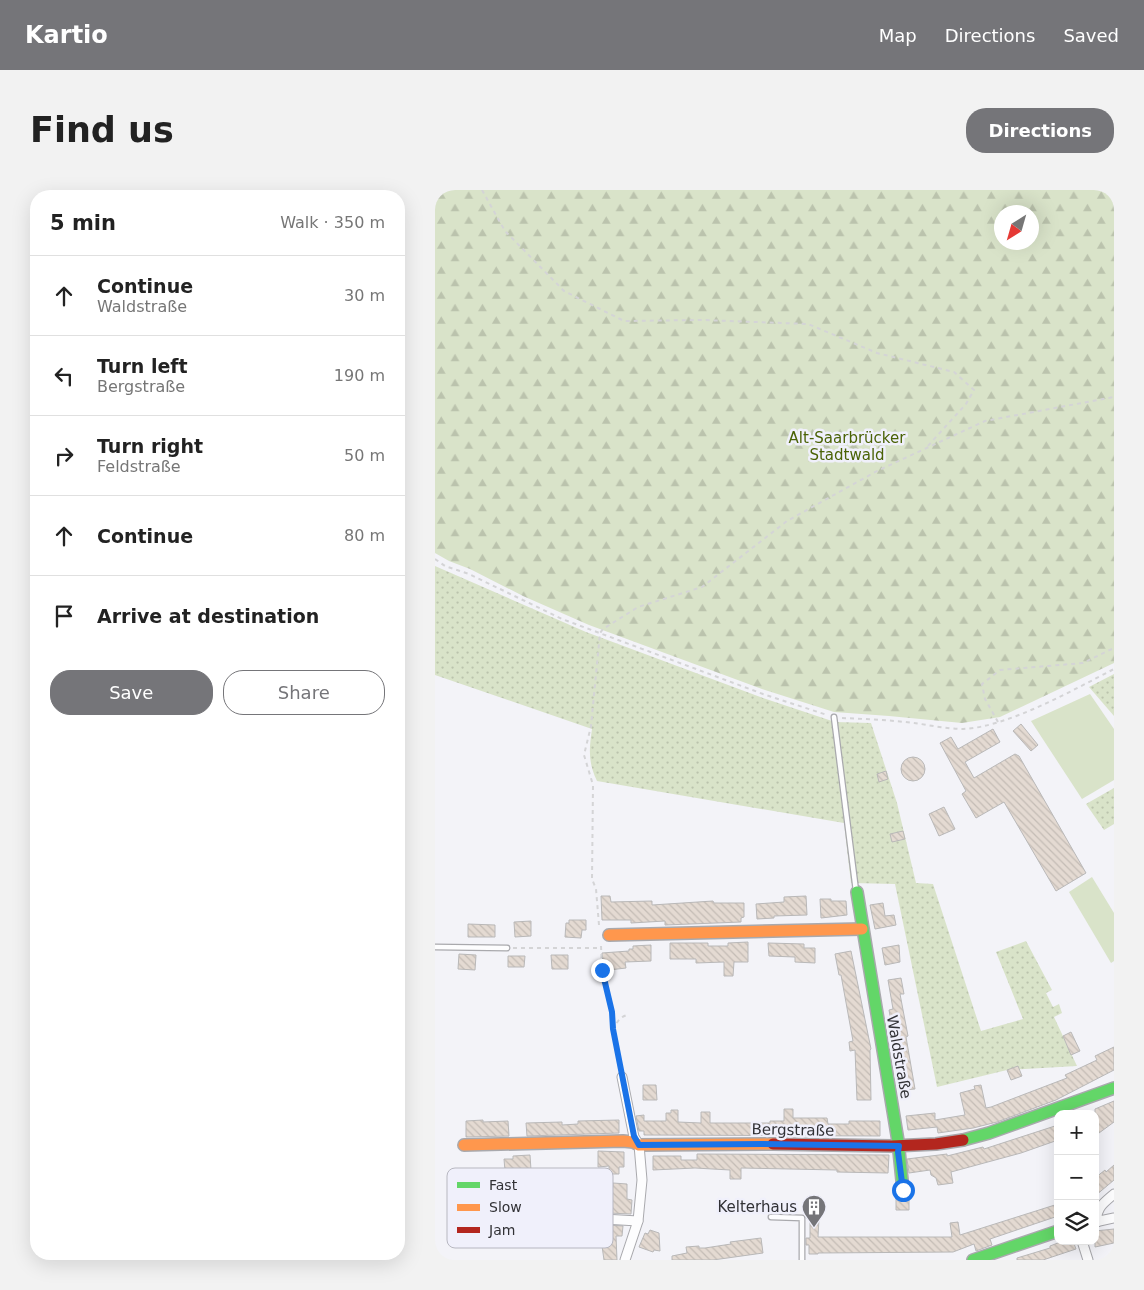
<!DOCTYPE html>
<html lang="en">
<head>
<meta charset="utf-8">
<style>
  body { margin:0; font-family:"DejaVu Sans",sans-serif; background:#f2f2f2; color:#222 }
  .controls { position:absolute; right:15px; bottom:15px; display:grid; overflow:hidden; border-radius:10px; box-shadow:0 5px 20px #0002 }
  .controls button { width:45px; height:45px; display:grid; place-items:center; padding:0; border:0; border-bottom:1px solid #e0e0e0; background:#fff; color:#222; font:25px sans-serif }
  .compass { position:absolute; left:559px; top:15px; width:45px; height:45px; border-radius:50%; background:#fff; box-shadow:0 5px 20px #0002; rotate:217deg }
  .stop { position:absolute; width:15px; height:15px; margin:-11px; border:4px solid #1a73e8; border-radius:50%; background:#fff }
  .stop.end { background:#1a73e8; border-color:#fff; box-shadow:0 1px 5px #0008 }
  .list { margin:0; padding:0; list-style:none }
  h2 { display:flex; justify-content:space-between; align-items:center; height:65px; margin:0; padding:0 20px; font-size:21px }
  h2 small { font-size:16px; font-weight:400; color:#767676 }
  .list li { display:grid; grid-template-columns:32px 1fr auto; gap:15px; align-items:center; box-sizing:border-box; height:80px; padding:0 20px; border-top:1px solid #e0e0e0 }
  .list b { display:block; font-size:19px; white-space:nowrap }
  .list p { margin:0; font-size:16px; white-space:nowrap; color:#767676 }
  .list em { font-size:16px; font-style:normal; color:#767676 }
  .actions { display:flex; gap:10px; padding:15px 20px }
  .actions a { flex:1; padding:11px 0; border:1px solid #757579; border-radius:20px; text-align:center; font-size:18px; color:#757579 }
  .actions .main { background:#757579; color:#fff }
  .icon { flex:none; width:28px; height:28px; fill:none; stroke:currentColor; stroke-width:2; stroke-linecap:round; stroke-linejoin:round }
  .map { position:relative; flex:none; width:679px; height:1070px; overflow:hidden; border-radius:20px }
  header { display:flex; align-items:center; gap:30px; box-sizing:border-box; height:70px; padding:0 25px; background:#757579; color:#fff }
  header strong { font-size:24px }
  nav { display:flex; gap:28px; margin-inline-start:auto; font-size:18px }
  .intro { display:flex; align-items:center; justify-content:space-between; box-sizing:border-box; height:120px; padding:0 30px }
  h1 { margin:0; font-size:35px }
  .button { padding:12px 22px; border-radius:20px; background:#757579; color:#fff; font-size:18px; font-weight:700 }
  main { display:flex; gap:30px; padding:0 30px }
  aside { flex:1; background:#fff; border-radius:20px; box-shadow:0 5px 20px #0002 }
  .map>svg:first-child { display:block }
  .grass { fill:url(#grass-dots) }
  .forest { fill:url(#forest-firs); fill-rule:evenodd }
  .pitch { fill:#d9e3c9 }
  .building { fill:url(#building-back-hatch); stroke:#b9b8b8 }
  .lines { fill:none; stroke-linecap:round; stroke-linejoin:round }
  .lane-casing { stroke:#a9a9ad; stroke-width:7 }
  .street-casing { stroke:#a9a9ad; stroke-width:11 }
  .fast-casing { stroke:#a9a9ad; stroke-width:14 }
  .slow-casing { stroke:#a9a9ad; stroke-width:14 }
  .jam-casing { stroke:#a9a9ad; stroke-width:14 }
  .path { stroke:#d4d4d6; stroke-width:2; stroke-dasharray:4 4; stroke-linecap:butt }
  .lane { stroke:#fdfdfe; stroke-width:4.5 }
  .street { stroke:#fdfdfe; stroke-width:9 }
  .fast { stroke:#63d668; stroke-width:11 }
  .slow { stroke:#ff974d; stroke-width:11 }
  .jam { stroke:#b3261e; stroke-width:11 }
  .route { stroke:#1a73e8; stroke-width:6 }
  .labels { text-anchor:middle; stroke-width:5; stroke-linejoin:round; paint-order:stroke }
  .park-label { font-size:15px; fill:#4a6206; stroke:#f0f0fb }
  .street-label { font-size:15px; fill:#313135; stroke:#f0f0fb }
  .poi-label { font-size:15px; fill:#313135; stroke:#f0f0fb; text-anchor:end }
  .key { fill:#f0f0fb; stroke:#b7b7c0; stroke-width:1 }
  .key-label { font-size:14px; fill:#313135 }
</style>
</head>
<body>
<header>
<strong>Kartio</strong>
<nav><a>Map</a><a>Directions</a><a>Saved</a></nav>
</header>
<div class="intro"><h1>Find us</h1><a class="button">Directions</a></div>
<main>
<aside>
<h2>5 min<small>Walk · 350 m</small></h2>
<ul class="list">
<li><svg class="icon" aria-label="ahead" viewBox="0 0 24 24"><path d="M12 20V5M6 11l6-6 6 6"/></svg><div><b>Continue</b><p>Waldstraße</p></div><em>30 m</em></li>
<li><svg class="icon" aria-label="left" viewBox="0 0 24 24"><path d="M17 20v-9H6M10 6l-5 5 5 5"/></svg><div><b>Turn left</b><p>Bergstraße</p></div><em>190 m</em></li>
<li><svg class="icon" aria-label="right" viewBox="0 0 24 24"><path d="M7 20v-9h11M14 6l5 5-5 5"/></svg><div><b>Turn right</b><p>Feldstraße</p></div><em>50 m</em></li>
<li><svg class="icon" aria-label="ahead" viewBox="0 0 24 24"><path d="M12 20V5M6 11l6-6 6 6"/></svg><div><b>Continue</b></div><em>80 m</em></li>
<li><svg class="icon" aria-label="arrive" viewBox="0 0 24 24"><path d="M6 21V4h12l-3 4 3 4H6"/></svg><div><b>Arrive at destination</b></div></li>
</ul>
<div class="actions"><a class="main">Save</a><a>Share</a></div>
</aside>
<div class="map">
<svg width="679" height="1070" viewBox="0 0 679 1070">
  <defs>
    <pattern id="grass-dots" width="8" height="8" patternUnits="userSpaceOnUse" patternTransform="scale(1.25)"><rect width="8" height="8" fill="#d9e3c9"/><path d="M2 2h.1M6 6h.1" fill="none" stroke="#bbc3ad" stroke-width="1.8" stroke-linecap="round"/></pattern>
    <pattern id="forest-firs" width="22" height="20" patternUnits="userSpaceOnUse" patternTransform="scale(1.25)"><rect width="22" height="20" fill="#d9e3c9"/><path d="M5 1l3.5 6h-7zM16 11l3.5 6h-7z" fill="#bbc3ad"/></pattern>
    <pattern id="building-back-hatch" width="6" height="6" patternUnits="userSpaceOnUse" patternTransform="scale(1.25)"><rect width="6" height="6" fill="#e4dad2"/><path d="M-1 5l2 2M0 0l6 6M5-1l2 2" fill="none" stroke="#c4bcb5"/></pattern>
  </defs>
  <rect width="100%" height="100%" fill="#f3f3f8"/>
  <!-- grass -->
  <g class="grass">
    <path d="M0,376l151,66 177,66 72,24 36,1 26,80 19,80 17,1 48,147 42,-12 -27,-67 30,-11 26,49 -6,3 7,14 6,-3 3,9 -8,4 23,49 -70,4 -70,17 -42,-203 -44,-1 -7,-60 -247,-42c-9,-19 -8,-31 -5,-52l-157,-54z"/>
    <polygon points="679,484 679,526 654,497"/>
    <polygon points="679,598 679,634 669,640 651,614"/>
  </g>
  <!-- forest -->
  <path class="forest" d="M0,0h679v473l-114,54 -38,6 -73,-7 -55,-4 -69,-22 -176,-65 -66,-29 -53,-27 -21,-8 -14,-8zM566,22h30v30h-30z"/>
  <!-- pitch -->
  <g class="pitch">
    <polygon points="655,504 679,539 679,590 647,609 596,531"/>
    <polygon points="657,687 679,723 679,771 676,773 634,702"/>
  </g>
  <!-- building -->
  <g class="building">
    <polygon points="586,534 603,555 596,561 578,541"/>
    <polygon points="558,539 565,552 530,572 539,588 580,564 584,566 651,683 621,701 569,612 541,628 527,604 531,601 505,553 516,547 523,559"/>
    <circle cx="478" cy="579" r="12"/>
    <polygon points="451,581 453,589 444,592 442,584"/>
    <polygon points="509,617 520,639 504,646 494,624"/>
    <polygon points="468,641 470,649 457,652 455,644"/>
    <polygon points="166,706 175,706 176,712 217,711 217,715 278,711 279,713 309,713 309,727 306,728 306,732 230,735 230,731 196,733 196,730 167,730"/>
    <polygon points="371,706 372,725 339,726 339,728 322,729 321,714 349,712 349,707"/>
    <polygon points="385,709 396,709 396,711 411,711 412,725 386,728"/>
    <polygon points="448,713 450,726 459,725 461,735 440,739 435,715"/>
    <polygon points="134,730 151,730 151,740 147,740 146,748 130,747 131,733 134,733"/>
    <polygon points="96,731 96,746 80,747 79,732"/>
    <polygon points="33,734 60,735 60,747 33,747"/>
    <polygon points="313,752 313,772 299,772 298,786 289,786 289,772 261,773 261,769 235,769 235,753 273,753 273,756 293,756 293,753"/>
    <polygon points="333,753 369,754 369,758 380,758 380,773 360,772 360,767 334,766"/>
    <polygon points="216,755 216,771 190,772 191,778 174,780 174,772 168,772 167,763 194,761 194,759 198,759 198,756"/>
    <polygon points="464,755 465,772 450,775 447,758"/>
    <polygon points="416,761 436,859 435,860 436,910 422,910 420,860 415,861 414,852 418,851 406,785 404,785 400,764"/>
    <polygon points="24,764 41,765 40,780 23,779"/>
    <polygon points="116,765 133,765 133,779 117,779"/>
    <polygon points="73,766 90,766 89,777 73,777"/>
    <polygon points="466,788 469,804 465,804 473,846 471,847 480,899 468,900 454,820 458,819 453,790"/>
    <polygon points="636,842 645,861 636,865 628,846"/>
    <polygon points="679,857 679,880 621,910 562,932 538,938 503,943 502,937 473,940 471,926 500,923 500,930 530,925 525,903 540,899 539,896 546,895 551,918 556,917 632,888 630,885 662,870 660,866"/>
    <polygon points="583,876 587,886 576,890 572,880"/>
    <polygon points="208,895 221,895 222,910 208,910"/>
    <polygon points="679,911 679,932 664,943 660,936 660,919"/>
    <polygon points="349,919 358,919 358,928 392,928 393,934 414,934 414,931 445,931 445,946 209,945 209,941 204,941 201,926 209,925 209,931 231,931 231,923 236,923 236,920 243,920 243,932 266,933 266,922 275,922 275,933 335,933 335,931 349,931"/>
    <polygon points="48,930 48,932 73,931 74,946 31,947 31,931"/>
    <polygon points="184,930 184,943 92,946 91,933 127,932 127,935 143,934 143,931"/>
    <polygon points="623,935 623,950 586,963 516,982 518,993 503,995 501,988 496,985 495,980 474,983 472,969 512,964 512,966 548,957 549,959"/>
    <polygon points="163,961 189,962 189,977 184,977 184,984 174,984 174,976 163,977"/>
    <polygon points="262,964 454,965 453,983 402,982 402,980 306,978 306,989 295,989 295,980 260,978 218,980 218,966 246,966 246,970 262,970"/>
    <polygon points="95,965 96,980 70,981 69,969 78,969 78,966"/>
    <polygon points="679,975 679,990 660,1006 660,988 670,980 671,982"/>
    <polygon points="178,993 192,994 192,1009 197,1010 196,1024 151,1022 152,1009 166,1010 167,1003 177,1004"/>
    <polygon points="461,1004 468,1007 474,1004 474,1020 461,1020"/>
    <polygon points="623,1014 623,1026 555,1049 557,1055 541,1061 539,1054 518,1062 383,1063 383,1064 374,1064 374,1055 371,1055 371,1048 375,1048 375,1028 371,1028 371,1017 382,1018 382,1028 384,1028 383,1047 517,1047 515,1033 523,1032 525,1045"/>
    <polygon points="98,1031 188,1036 187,1046 181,1046 182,1070 169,1070 166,1049 151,1048 151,1046 135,1045 135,1048 89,1044 88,1047 66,1046 67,1032 97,1034"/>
    <polygon points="679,1039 679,1053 660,1057 660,1041"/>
    <polygon points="215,1040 224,1043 225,1061 219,1060 218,1062 204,1057 210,1043 213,1044"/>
    <polygon points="326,1048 328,1063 278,1070 237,1070 237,1066 252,1063 251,1057 264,1056 264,1058 270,1058 296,1054 295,1052"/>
    <polygon points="628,1051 638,1051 641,1059 608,1070 582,1070 582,1068 615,1058 615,1056"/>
  </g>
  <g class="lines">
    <defs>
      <g id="lane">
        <polyline points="399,527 421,701"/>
        <polyline points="0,757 72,758"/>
        <polyline points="336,1027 367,1028 367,1070"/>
      </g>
      <g id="street">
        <polyline points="187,887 199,947 204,955 207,990 203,1031 190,1070"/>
        <polyline points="48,1022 203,1031"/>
        <polyline points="660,1032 679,1028"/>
        <path d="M662,1032c-2,-14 8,-20 17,-28"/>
        <polyline points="647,1051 653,1070"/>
      </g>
      <g id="fast">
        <polyline points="422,702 463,951 468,1000"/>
        <polyline points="528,950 554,943 679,898"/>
        <polyline points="538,1070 623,1041"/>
      </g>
      <g id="slow">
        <polyline points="174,745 427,739"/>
        <polyline points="29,955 188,951 198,952 204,955 338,954"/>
      </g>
      <polyline id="jam" points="338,954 457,956 501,954 528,950"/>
    </defs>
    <!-- lane casing -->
    <use href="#lane" class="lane-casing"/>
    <!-- street casing -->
    <use href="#street" class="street-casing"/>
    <!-- fast casing -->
    <use href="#fast" class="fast-casing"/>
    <!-- slow casing -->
    <use href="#slow" class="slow-casing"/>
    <!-- jam casing -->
    <use href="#jam" class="jam-casing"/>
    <!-- path -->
    <g class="path">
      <polyline points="47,0 70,41 129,101 189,131 268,130 373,134 442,163 519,182 539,200 531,214 491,258"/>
      <polyline points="0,369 10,376 34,384 127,429 328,504 392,525"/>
      <path d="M407,528c24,1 48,2 72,5 15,2 33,6 49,6 45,-2 110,-39 151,-60"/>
      <polyline points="563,532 550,509 547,494 565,480 648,473 679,458"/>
      <polyline points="164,735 161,699 157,689 158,595 149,565 156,536 165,443 168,439 203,417 267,397 352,331 442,281 550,231 679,207"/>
      <polyline points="166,756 167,779 177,822 178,839"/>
      <polyline points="78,758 166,758"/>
      <path d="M186,880c-4,-18 -16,-48 6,-55"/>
    </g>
    <!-- lane -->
    <use href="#lane" class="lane"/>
    <!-- street -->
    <use href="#street" class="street"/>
    <!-- fast -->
    <use href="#fast" class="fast"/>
    <!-- slow -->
    <use href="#slow" class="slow"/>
    <!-- jam -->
    <use href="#jam" class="jam"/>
  </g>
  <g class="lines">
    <!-- route -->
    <polyline class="route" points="167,780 177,822 178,839 199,946 204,955 328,954 464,956 463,962 468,1000"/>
  </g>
  <!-- icons -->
  <defs>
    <symbol id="building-pin" viewBox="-11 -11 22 30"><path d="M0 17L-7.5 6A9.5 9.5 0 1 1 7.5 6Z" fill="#757579" stroke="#f0f0fb"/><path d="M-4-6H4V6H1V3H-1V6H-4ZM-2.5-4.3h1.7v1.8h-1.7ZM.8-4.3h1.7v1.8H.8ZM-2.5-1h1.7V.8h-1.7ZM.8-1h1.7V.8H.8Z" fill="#fff"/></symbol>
  </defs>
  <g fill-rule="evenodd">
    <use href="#building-pin" x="365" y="1003" width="28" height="38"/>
  </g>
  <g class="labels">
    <!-- park labels -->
    <g class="park-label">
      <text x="412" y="253">Alt-Saarbrücker<tspan x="412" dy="17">Stadtwald</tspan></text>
    </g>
    <!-- street labels -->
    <g class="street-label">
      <text transform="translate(464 867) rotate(80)" y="5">Waldstraße</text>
      <text transform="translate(358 940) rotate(1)" y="5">Bergstraße</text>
    </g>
    <!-- poi labels -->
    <g class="poi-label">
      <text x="362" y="1022">Kelterhaus</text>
    </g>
  </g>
  <!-- legend -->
  <rect x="12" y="978" width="166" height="80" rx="8" class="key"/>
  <rect x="22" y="992" width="23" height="6" fill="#63d668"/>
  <rect x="22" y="1014" width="23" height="7" fill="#ff974d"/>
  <rect x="22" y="1037" width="23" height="6" fill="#b3261e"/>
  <g class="key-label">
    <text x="54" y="1000">Fast</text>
    <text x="54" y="1022">Slow</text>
    <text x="54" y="1045">Jam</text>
  </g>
</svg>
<div class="controls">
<button>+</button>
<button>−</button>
<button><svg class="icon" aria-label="layers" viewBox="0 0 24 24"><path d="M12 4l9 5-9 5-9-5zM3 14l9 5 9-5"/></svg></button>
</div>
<svg class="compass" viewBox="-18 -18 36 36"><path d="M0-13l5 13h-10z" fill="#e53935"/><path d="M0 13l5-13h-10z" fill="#767676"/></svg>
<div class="stop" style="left:468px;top:1000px"></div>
<div class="stop end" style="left:167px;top:780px"></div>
</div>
</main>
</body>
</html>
